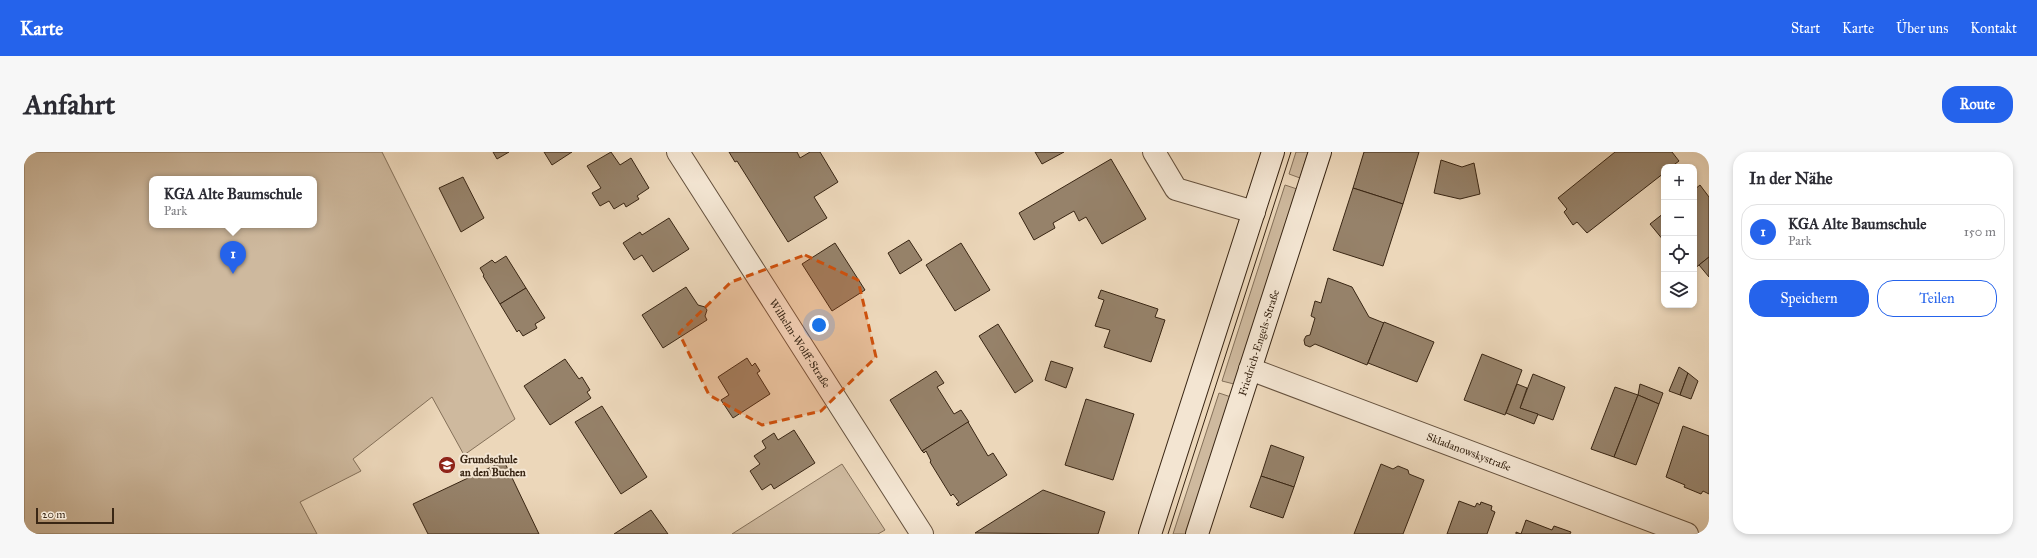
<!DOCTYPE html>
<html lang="de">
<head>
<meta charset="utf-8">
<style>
  body { margin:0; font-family:"IM FELL Great Primer",serif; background:#f7f7f7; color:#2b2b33 }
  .controls { position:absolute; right:12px; top:12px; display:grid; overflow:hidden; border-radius:8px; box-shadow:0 2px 6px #0003 }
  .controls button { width:36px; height:36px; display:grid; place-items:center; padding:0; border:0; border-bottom:1px solid #e1e1e2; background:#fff; color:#2b2b33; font:20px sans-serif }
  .scale { position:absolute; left:12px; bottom:10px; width:78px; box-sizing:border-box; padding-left:4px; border:2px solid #392614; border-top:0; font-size:11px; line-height:14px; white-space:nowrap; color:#392614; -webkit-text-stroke:3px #f3e5d2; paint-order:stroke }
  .you { position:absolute; left:795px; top:173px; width:14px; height:14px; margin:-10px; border:3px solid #fff; border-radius:50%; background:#1a73e8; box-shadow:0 0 0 6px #1a73e833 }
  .badge { display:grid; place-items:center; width:26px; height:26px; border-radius:50%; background:#2563eb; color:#fff; font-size:13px; font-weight:700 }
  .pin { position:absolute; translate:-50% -33px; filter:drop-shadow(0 1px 2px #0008) }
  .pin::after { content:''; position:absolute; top:21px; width:14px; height:12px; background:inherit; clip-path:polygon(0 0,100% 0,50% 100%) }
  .popup { position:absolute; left:125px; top:24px; width:168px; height:52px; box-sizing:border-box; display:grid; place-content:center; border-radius:8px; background:#fff; filter:drop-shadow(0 1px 3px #0005); font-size:13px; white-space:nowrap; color:#7c7c81 }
  .popup b { font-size:15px; color:#2b2b33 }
  .popup::after { content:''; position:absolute; left:50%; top:100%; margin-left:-8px; border:8px solid transparent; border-top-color:#fff }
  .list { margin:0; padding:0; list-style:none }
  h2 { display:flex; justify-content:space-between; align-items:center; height:52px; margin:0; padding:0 16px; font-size:17px }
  h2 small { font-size:13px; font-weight:400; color:#7c7c81 }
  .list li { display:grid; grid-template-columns:26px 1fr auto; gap:12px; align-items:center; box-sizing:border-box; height:56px; margin:0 8px 8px; padding:0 8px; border:1px solid #e1e1e2; border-radius:16px }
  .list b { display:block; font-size:15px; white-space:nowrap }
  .list p { margin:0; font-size:13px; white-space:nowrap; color:#7c7c81 }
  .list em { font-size:13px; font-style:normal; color:#7c7c81 }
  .actions { display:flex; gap:8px; padding:12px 16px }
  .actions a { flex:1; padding:9px 0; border:1px solid #2563eb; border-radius:16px; text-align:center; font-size:14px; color:#2563eb }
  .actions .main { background:#2563eb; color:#fff }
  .icon { flex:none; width:22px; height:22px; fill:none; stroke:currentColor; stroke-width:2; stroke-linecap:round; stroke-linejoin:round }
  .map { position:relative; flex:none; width:1685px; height:382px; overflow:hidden; border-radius:16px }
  header { display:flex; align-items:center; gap:24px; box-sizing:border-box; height:56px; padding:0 20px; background:#2563eb; color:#fff }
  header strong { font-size:19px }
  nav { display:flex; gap:22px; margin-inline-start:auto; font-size:14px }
  .intro { display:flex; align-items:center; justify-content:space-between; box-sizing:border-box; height:96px; padding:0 24px }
  h1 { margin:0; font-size:28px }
  .button { padding:10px 18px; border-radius:16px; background:#2563eb; color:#fff; font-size:14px; font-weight:700 }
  main { display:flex; gap:24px; padding:0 24px }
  aside { flex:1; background:#fff; border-radius:16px; box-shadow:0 2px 6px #0003 }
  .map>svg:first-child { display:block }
  .green { fill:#ceb99e; stroke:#847059; fill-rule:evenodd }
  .building { fill:#96826a; stroke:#392614 }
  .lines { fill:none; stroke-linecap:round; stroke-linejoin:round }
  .street-casing { stroke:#66523e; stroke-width:24 }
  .secondary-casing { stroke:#392614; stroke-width:24 }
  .street { stroke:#f3e5d2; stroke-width:22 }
  .secondary { stroke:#f3e5d2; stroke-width:22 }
  .tram { stroke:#392614; stroke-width:1 }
  .marked { fill:#ce510d; fill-opacity:0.2; stroke:#ce510d; stroke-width:3; stroke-dasharray:8 5; stroke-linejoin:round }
  .labels { text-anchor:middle; stroke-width:4; stroke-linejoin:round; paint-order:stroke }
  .street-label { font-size:11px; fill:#392614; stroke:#f3e5d2 }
  .poi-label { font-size:11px; font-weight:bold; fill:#392614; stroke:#f3e5d2; text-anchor:start }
</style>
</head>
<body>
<header>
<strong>Karte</strong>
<nav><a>Start</a><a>Karte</a><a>Über uns</a><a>Kontakt</a></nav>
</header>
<div class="intro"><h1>Anfahrt</h1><a class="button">Route</a></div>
<main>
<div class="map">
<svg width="1685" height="382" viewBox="0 0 1685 382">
  <rect width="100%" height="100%" fill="#ecd7ba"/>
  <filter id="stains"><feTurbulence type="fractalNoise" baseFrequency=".005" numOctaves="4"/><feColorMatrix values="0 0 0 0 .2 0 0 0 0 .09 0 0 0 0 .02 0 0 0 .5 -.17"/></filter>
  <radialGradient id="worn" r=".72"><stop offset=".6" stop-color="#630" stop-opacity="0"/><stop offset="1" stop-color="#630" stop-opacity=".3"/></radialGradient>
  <!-- green -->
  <g class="green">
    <path d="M0,0h358l133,267 -51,36 -32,-58 -79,62 8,12 -61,31 17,32h-293zM128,27h162v46h-162z"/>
    <polygon points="1272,0 1284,0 1276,26 1265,22"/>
    <polygon points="1261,33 1273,37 1210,232 1198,229"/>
    <polygon points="1195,241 1207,245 1162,382 1149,382"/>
    <polygon points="818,312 861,378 854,382 708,382"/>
  </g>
  <!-- building -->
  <g class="building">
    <polygon points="469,0 485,0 473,7"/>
    <polygon points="520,0 548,0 528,13"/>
    <polygon points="587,0 596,13 607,6 625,36 613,44 615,47 602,55 600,51 590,57 585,49 576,54 568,41 577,36 563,14"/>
    <polygon points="705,0 773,0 776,6 786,0 796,0 814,30 790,45 803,66 764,90 713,9 711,10"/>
    <polygon points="1011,0 1040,0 1018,12"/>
    <polygon points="1340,0 1395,0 1379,52 1329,36"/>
    <polygon points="1591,0 1648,0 1655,9 1647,15 1640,15 1640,21 1563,81 1553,70 1549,73 1540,60 1543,57 1534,46"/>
    <polygon points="1087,7 1122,67 1078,92 1062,65 1055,69 1050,59 1029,71 1031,76 1010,88 995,61"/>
    <polygon points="1417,8 1438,15 1450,11 1456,42 1436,47 1410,41"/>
    <polygon points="439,25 460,66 437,80 415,36"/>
    <polygon points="1676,33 1685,45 1685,105 1670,117 1670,38"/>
    <polygon points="1329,36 1379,52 1359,114 1309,98"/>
    <polygon points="1640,61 1640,89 1626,72"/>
    <polygon points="645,66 665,97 629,120 618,103 610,108 599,91 616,80 618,83"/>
    <polygon points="885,88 898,108 876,122 864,101"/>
    <polygon points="811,91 841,138 808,159 778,112"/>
    <polygon points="937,91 966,138 931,159 902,113"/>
    <polygon points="482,104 502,136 476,152 459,124 460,123 456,116 468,108 471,111"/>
    <polygon points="1685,105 1685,125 1675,113"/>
    <polygon points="1304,126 1328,135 1345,165 1360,171 1343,213 1291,192 1286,195 1281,193 1280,188 1282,184 1286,183 1291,166 1287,164 1291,149 1297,151"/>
    <polygon points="662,135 674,153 681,155 683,158 681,164 683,168 639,196 618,163"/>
    <polygon points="502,136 521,166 511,172 513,176 499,184 495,178 493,180 476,152"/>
    <polygon points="1077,138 1134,157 1131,165 1141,168 1127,210 1080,195 1086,178 1071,174 1080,148 1074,146"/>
    <polygon points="1360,170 1410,190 1393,230 1344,211"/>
    <polygon points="974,172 1009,229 991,241 955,184"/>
    <polygon points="1458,202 1498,218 1481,263 1440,248"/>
    <polygon points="723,206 728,214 731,211 736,219 733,221 746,242 709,266 697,248 705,243 694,225"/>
    <polygon points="541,207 555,227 558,225 566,238 563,240 567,246 526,273 500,234"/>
    <polygon points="1027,209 1049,216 1042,236 1021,228"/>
    <polygon points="1655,215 1664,221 1656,243 1645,239"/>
    <polygon points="912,219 920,231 913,235 930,262 937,258 945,270 898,299 866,248"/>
    <polygon points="1664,221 1674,229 1667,247 1656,243"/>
    <polygon points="1509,222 1541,235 1529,268 1496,256"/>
    <polygon points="1493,232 1503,236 1496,256 1514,262 1510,272 1482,261"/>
    <polygon points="1616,232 1639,241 1635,252 1614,243"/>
    <polygon points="1591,235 1614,243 1590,305 1567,297"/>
    <polygon points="1614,243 1635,252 1612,313 1590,305"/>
    <polygon points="1062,247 1110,262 1089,328 1041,313"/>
    <polygon points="578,254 623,325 597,342 551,270"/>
    <polygon points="944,270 964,304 969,301 983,323 934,354 932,352 935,350 929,342 927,344 906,310 907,309 902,299 900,301 898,299"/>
    <polygon points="1659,274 1685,284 1685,342 1679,339 1677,342 1660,335 1661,333 1642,325"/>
    <polygon points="770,278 791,311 750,337 747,332 738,338 726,319 736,312 730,304 742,296 738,289 750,281 754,288"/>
    <polygon points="1247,293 1280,305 1270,335 1237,324"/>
    <polygon points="480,309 515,382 404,382 389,352"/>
    <polygon points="1357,312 1369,317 1374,314 1384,318 1385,322 1400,328 1379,382 1330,382"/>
    <polygon points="1237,324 1270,335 1259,366 1226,355"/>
    <polygon points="1019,338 1081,360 1074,382 951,381"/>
    <polygon points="1435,349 1451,355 1453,351 1456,353 1457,350 1468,354 1467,358 1471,360 1463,382 1423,382"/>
    <polygon points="627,358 644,382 590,382"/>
    <polygon points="1502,368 1528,378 1530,374 1547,380 1546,382 1492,382 1492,380 1497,382"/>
  </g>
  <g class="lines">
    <defs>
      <g id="street">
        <path id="s1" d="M654,0l244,382"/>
        <polyline points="1130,0 1152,37 1230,60"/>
        <path id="s2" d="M1226,217l437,165"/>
      </g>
      <g id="secondary">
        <polyline points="1126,382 1249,0"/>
        <path id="s3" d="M1173,382l123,-382"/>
      </g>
    </defs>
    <!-- street casing -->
    <use href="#street" class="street-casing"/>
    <!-- secondary casing -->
    <use href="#secondary" class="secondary-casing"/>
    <!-- street -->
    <use href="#street" class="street"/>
    <!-- secondary -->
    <use href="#secondary" class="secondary"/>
    <!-- tram -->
    <polyline class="tram" points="1144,382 1267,0"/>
  </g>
  <!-- marked area -->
  <path class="marked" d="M781,103l53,25 18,77 -55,54 -59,14 -53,-30 -30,-62 52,-51z"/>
  <!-- icons -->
  <defs>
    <symbol id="school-disc" viewBox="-11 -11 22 22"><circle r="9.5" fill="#8f2418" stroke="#f3e5d2"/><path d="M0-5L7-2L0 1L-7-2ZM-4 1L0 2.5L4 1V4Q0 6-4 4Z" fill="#fff"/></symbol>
  </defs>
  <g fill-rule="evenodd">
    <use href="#school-disc" x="413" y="303" width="20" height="20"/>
  </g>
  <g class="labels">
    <!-- street labels -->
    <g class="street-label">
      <text dy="4" stroke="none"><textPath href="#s1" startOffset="227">Wilhelm-Wolff-Straße</textPath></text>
      <text dy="4" stroke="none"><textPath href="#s3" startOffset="201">Friedrich-Engels-Straße</textPath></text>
      <text dy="4" stroke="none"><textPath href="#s2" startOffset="234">Skladanowskystraße</textPath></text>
    </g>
    <!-- poi labels -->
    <g class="poi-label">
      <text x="436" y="311">Grundschule<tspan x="436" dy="13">an den Buchen</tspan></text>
    </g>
  </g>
  <rect width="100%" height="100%" filter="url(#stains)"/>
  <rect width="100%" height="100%" fill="url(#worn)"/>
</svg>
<div class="controls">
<button>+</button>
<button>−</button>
<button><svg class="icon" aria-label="locate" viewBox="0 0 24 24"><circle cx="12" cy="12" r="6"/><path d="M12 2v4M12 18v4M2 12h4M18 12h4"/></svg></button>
<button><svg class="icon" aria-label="layers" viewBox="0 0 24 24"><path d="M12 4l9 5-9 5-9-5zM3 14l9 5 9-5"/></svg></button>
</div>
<div class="scale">20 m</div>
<div class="you"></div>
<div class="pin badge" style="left:209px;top:122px">1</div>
<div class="popup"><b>KGA Alte Baumschule</b>Park</div>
</div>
<aside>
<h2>In der Nähe<small></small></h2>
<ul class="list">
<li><span class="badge">1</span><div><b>KGA Alte Baumschule</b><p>Park</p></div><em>150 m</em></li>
</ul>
<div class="actions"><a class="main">Speichern</a><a>Teilen</a></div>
</aside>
</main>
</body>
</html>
